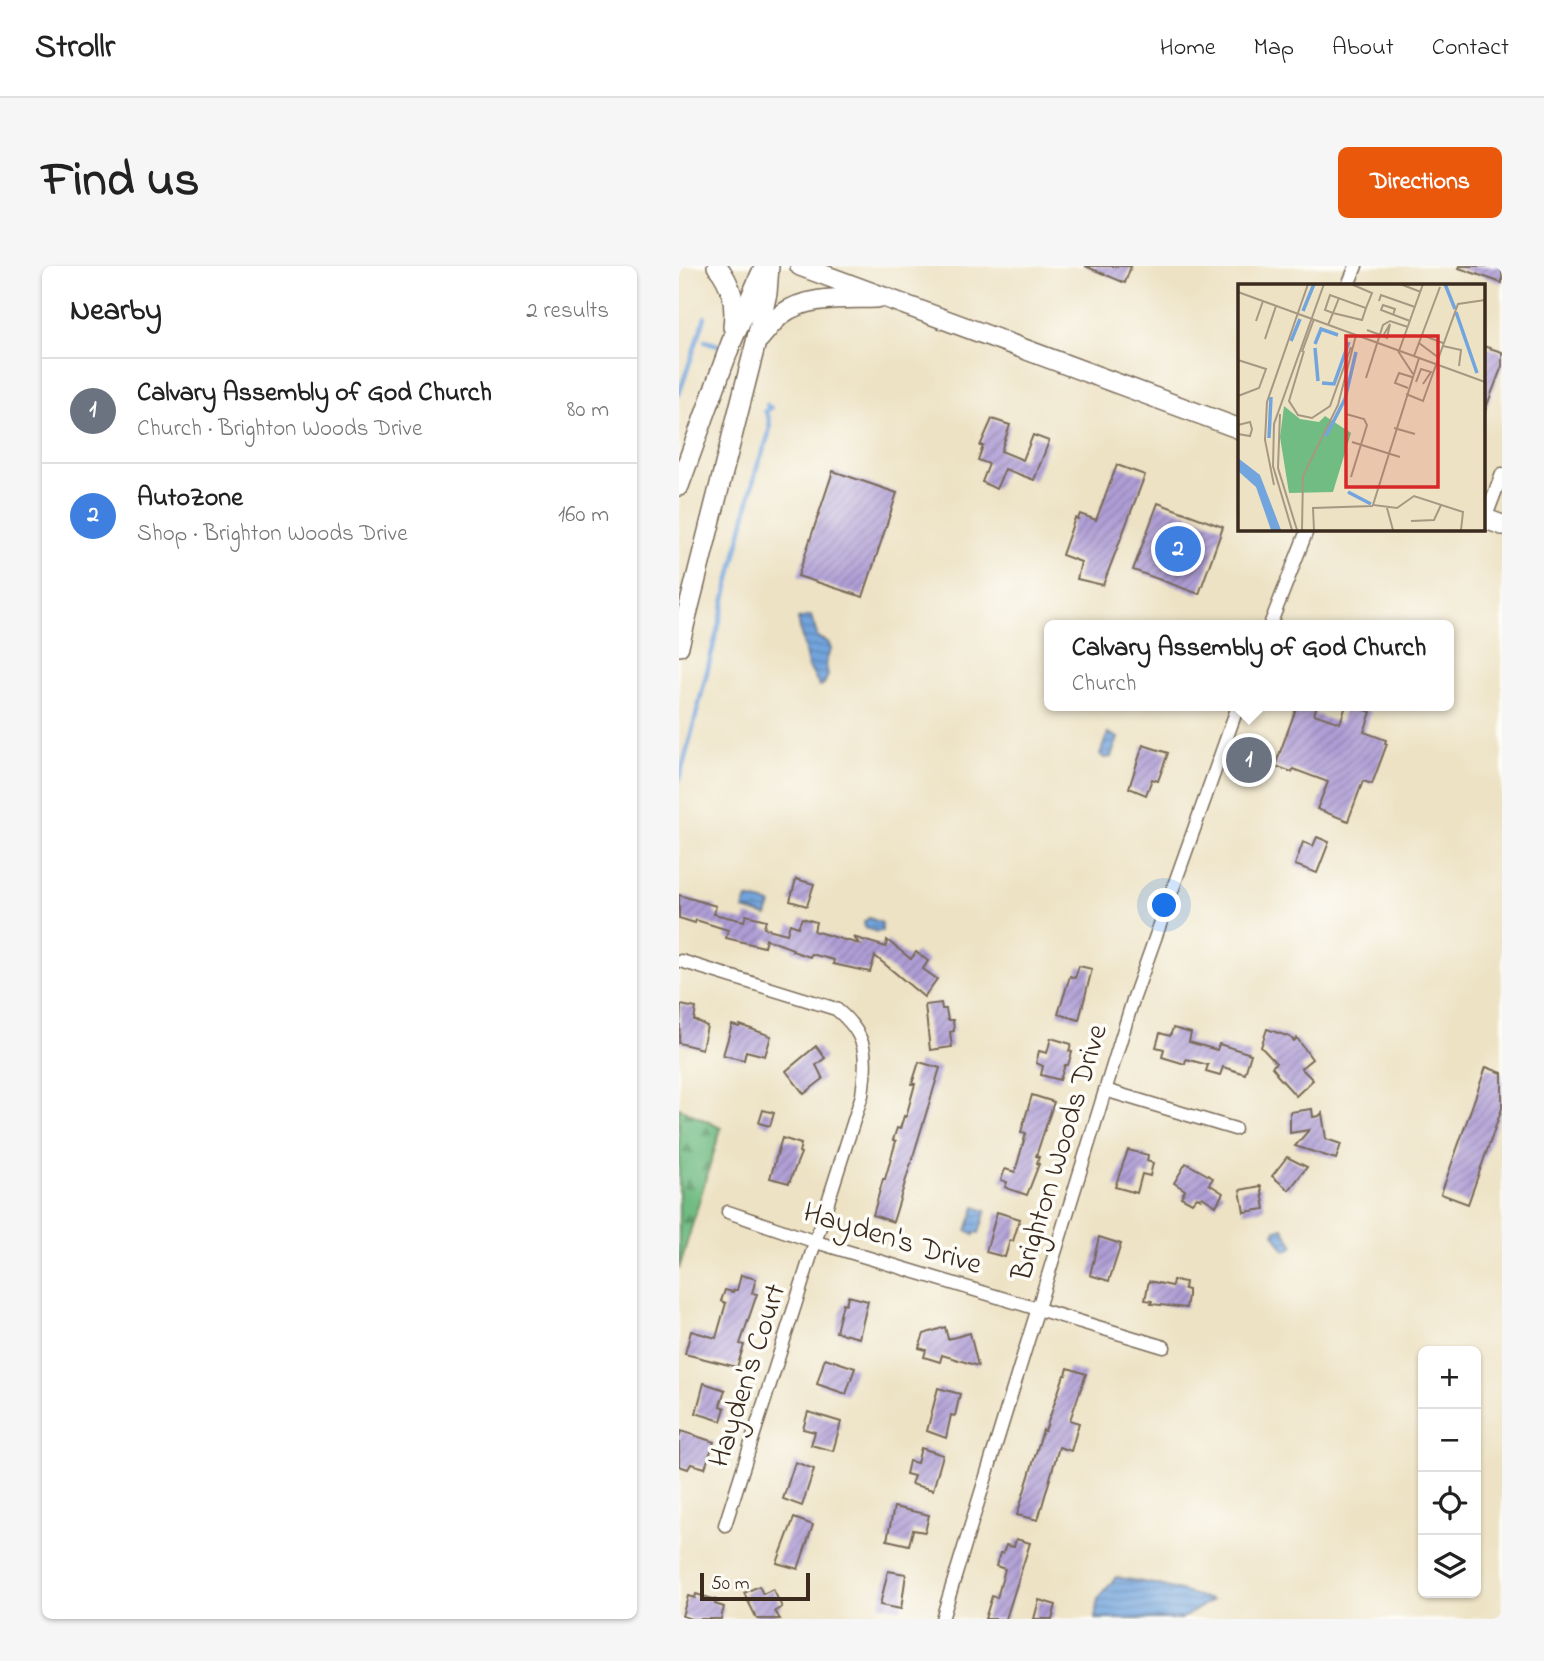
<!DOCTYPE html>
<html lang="en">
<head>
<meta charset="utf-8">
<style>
  body { margin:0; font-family:"Indie Flower",sans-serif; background:#f6f6f6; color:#222 }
  .controls { position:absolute; right:21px; bottom:21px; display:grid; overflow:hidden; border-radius:10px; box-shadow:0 2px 5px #0004 }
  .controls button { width:63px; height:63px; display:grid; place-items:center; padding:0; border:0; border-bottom:2px solid #e0e0e0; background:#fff; color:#222; font:35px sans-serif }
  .scale { position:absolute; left:21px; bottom:18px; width:110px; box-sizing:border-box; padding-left:7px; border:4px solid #3b2a1e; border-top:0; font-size:19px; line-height:24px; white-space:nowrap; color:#3b2a1e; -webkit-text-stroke:5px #fdfcf7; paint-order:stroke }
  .you { position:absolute; left:486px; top:640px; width:24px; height:24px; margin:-18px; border:5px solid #fff; border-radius:50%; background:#1a73e8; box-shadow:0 0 0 10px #1a73e833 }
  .badge { display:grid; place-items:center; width:46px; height:46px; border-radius:50%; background:#ea580c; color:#fff; font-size:23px; font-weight:700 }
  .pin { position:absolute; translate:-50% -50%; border:4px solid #fff; box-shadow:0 2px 7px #0006 }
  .popup { position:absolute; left:365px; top:354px; width:410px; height:91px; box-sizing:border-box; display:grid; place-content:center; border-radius:10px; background:#fff; filter:drop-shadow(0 2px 5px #0005); font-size:23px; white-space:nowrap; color:#767676 }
  .popup b { font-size:26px; color:#222 }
  .popup::after { content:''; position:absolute; left:50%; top:100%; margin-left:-14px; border:14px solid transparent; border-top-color:#fff }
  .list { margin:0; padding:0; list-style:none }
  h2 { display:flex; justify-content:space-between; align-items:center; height:91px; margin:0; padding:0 28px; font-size:30px }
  h2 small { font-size:23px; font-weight:400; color:#767676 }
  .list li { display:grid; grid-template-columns:46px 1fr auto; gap:21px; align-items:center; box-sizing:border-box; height:105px; padding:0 28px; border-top:2px solid #e0e0e0 }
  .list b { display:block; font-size:26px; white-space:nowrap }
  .list p { margin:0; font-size:23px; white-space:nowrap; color:#767676 }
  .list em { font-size:23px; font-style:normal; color:#767676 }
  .icon { flex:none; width:38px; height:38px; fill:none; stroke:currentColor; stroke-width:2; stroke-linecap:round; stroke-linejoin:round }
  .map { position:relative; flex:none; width:823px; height:1353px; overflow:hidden; border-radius:10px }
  header { display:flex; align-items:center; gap:42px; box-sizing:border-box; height:98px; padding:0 35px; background:#fff; border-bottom:2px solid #e0e0e0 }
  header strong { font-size:33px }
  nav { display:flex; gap:38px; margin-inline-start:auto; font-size:24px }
  .intro { display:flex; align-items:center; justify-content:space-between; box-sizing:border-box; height:168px; padding:0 42px }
  h1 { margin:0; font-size:49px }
  .button { padding:18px 32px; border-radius:10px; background:#ea580c; color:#fff; font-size:24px; font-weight:700 }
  main { display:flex; gap:42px; padding:0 42px }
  aside { flex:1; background:#fff; border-radius:10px; box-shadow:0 2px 5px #0004 }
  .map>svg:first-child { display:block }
  .forest { fill:url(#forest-firs); stroke:#567350; stroke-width:2 }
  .water { fill:url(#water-rules); stroke:#56677e; stroke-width:2 }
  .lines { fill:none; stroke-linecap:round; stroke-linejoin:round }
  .stream { stroke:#72a4dd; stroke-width:4.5 }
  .building { fill:url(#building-hatch) }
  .minor-casing { stroke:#796a58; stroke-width:15 }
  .primary-casing { stroke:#796a58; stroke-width:22 }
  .minor { stroke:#fff; stroke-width:12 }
  .primary { stroke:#fff; stroke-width:19 }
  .labels { text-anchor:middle; stroke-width:7; stroke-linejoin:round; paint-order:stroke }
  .street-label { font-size:30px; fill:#3b2a1e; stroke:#fdfcf7 }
  .inset-river { fill:none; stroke:#72a4dd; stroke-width:3.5 }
  .inset-road { fill:none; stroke:#a69882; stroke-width:2 }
  .view { fill:#d62828; fill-opacity:0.15; stroke:#d62828; stroke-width:3.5 }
  .inset-edge { fill:none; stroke:#3b2a1e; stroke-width:3.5 }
</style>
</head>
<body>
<header>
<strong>Strollr</strong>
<nav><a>Home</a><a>Map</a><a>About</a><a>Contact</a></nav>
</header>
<div class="intro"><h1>Find us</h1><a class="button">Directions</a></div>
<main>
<aside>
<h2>Nearby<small>2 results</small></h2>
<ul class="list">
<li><span class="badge" style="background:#6b7280">1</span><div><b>Calvary Assembly of God Church</b><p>Church · Brighton Woods Drive</p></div><em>80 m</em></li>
<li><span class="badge" style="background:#3f7fe0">2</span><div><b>AutoZone</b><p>Shop · Brighton Woods Drive</p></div><em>160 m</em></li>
</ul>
</aside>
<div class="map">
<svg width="823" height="1353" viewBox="0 0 823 1353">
  <defs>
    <pattern id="forest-firs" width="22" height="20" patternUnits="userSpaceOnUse" patternTransform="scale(1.75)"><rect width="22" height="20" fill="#71bc83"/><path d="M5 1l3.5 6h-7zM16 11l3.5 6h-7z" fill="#5e996b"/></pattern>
    <pattern id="water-rules" width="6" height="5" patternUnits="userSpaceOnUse" patternTransform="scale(1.75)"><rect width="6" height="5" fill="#72a4dd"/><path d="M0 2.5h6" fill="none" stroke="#5f86b3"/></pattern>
    <pattern id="building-hatch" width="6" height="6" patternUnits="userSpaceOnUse" patternTransform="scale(1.75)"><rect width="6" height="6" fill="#af9ed6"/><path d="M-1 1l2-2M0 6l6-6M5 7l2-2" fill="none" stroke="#9081ad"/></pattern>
  </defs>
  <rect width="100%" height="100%" fill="#fdfcf7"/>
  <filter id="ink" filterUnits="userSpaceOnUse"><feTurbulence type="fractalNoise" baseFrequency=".0143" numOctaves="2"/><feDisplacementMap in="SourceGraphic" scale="14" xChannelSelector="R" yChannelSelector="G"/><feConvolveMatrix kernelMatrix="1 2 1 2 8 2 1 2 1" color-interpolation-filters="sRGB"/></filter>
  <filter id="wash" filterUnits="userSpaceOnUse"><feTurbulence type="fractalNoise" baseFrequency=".00686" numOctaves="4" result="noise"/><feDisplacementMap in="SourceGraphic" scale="28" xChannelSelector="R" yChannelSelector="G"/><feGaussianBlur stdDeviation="1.57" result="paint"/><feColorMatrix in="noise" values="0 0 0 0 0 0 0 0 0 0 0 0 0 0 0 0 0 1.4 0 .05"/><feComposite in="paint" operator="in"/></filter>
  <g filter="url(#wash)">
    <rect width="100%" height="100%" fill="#ede2c4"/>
    <!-- forest -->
    <polygon class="forest" points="0,842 42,862 0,1003"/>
    <!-- water -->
    <g class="water">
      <path d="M132,350l7,22 10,4 3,7c-5,10 -6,14 -3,26l-4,9 -4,2 -12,-20 -10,-47z"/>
      <polygon points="429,467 439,472 432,491 425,492 421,488"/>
      <polygon points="68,632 92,638 88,650 64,643"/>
      <polygon points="190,652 203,657 203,665 198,666 186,662 185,656"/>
      <polygon points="296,941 307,945 300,967 296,966 295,969 288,964"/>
      <polygon points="604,962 615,980 606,985 595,967 597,964"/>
      <polygon points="437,1311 480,1319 533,1334 502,1353 416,1353 419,1333"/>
    </g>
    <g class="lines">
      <!-- stream -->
      <g class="stream">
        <polyline points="26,75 39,79"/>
        <polyline points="0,128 26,51"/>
        <path d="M0,514c28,-103 52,-206 77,-309 4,-18 22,-43 9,-60l6,-3 -4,-3"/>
      </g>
    </g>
    <g id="blocks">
      <!-- building -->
      <g class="building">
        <polygon points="406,0 452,0 446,17"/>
        <polygon points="780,0 823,0 823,17 780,2"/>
        <polygon points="804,80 823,86 823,100 805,147"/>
        <polygon points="313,153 331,159 322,185 344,194 354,169 370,175 355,214 326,203 317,223 303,216 310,198 299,194 304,180 301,180"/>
        <polygon points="438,199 466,209 424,319 398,313 402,296 383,289 396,252 399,253 401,248 417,254"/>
        <polygon points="154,205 218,227 184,331 119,310"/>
        <polygon points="479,237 544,261 520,328 454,304"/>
        <polygon points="618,440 638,440 635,448 661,457 667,440 677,440 692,446 685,466 707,474 706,477 708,478 693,518 684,515 669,555 638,543 649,516 614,503 613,506 596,500"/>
        <polygon points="464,479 489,487 479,515 473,513 467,529 450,522"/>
        <polygon points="638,571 650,576 638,607 616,599 624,576 634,580"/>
        <polygon points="117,613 135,618 128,640 111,635"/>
        <polygon points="0,629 37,640 35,648 65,655 67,649 87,654 85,662 108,668 111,658 119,661 123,652 137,656 135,665 162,673 181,678 174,671 207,681 208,674 232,693 237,686 249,695 244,703 258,713 245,731 196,690 191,706 154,698 155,694 132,688 131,691 113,685 114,683 87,673 85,681 47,672 49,664 17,654 16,657 0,652"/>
        <polygon points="400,700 413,703 400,754 379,748 391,710 396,712"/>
        <polygon points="262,737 263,743 267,743 269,754 274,754 275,765 271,766 273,781 251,784 246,739"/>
        <polygon points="2,739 17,742 15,754 28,760 23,783 0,777"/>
        <polygon points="53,759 60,761 61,759 92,770 86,790 67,785 65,794 44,789"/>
        <polygon points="494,762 512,767 510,776 538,784 540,778 572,788 566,808 544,801 541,809 527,805 529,799 507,793 506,798 483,791 485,783 477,781 481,767 491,770"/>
        <polygon points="588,763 611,771 615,775 618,772 633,793 622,802 634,814 617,830 597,808 598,807 593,801 597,797 582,781"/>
        <polygon points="372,772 392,778 390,785 393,786 389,799 386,799 381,814 362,809 364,800 357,797 360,785 368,787"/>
        <polygon points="137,780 146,792 137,799 144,813 125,828 107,805"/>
        <polygon points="240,796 261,802 214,956 194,949 204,913 206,913 217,875 214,874 218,862 221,863 225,850 227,851 236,818 233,818"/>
        <polygon points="807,801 823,807 823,842 789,938 762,928"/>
        <polygon points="353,829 375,836 357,890 360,891 358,897 360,898 348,929 330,923 326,921 328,916 322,914 326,903 336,906 347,867 342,866"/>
        <polygon points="633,843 634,851 640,850 643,847 647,873 662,878 657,893 616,880 630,864 611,867 611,846"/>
        <polygon points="84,844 95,847 91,860 80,857"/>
        <polygon points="103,872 122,878 120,886 122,887 110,917 91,912"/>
        <polygon points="449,884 469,889 468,895 474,897 471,910 463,908 458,927 436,921"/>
        <polygon points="608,891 628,901 610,924 593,910"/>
        <polygon points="507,897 534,912 530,918 544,927 537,940 523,931 522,933 518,931 513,937 502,931 506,924 495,917"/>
        <polygon points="582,920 586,943 565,946 561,924"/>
        <polygon points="318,946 341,953 334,975 331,974 326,991 307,986"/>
        <polygon points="420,971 442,978 430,1015 411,1009"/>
        <polygon points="62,1009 77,1013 73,1027 78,1028 61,1078 65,1079 58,1101 6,1088 12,1065 37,1072 47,1037 42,1035 46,1024 54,1026 55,1024 58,1024"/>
        <polygon points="494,1014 506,1016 505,1023 509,1024 509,1030 507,1042 472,1038 473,1035 466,1034 470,1015 493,1020"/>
        <polygon points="169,1030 189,1035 180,1072 157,1066 164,1037 167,1038"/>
        <polygon points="266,1061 269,1073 291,1067 299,1100 263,1089 261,1096 245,1091 247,1084 240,1082 245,1068"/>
        <polygon points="146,1092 176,1102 167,1128 138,1118"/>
        <polygon points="389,1102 407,1108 391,1154 400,1157 392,1185 380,1181 359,1254 338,1249 364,1164 366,1165 385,1109 387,1109"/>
        <polygon points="25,1117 46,1124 41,1140 46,1142 42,1155 17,1147"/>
        <polygon points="259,1122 281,1128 276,1150 272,1149 267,1172 248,1165"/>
        <polygon points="129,1146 162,1156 154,1185 132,1179 136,1166 124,1163"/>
        <polygon points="2,1165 35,1176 26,1202 12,1198 9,1203 0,1200 0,1173"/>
        <polygon points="242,1182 264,1189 254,1224 232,1218 235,1210 227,1208 230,1195 238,1197"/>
        <polygon points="116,1196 135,1203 123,1240 104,1233"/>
        <polygon points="215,1241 250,1249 246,1266 234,1264 230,1279 208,1274"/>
        <polygon points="115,1252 134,1259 119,1303 98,1297"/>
        <polygon points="337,1273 351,1277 327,1353 306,1353 313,1330 318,1332 326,1303 317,1300 321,1287 324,1287 327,1279 335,1281"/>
        <polygon points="209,1305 227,1308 222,1343 201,1339"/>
        <polygon points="80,1320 84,1328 94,1323 103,1341 96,1345 101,1353 78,1353 65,1327"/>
        <polygon points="17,1328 37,1334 36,1338 45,1341 42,1353 12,1353 3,1350 9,1330 16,1332"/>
        <polygon points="360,1334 377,1339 373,1353 355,1353"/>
      </g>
    </g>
  </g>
  <g filter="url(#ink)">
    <use href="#blocks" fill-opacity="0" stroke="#796a58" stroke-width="2"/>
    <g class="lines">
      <defs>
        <g id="minor">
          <polyline points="669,19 677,0"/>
          <polyline points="806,253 823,208"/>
          <polyline points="591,359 629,262"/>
          <path d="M2,695l155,48c33,27 31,47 26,86l-137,430"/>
          <polyline points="426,824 556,863"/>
          <polyline points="49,946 137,976 485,1081"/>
          <polyline points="263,1353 454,734 559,440"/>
        </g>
        <g id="primary">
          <path d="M38,0c15,19 19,37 16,61"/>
          <polyline points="121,0 561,163"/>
          <path d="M80,73c7,-8 14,-18 23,-25 25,-19 64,-15 94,-16"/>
          <polyline points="0,220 52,77 85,1"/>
          <polyline points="804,252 823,259"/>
          <polyline points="0,380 77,76 88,27 90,0"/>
        </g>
      </defs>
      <!-- minor casing -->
      <use href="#minor" class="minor-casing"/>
      <!-- primary casing -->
      <use href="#primary" class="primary-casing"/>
      <!-- minor -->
      <use href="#minor" class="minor"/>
      <!-- primary -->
      <use href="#primary" class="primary"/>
    </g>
  </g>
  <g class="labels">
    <!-- street labels -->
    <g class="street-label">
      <text transform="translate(379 886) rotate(-73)" y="10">Brighton Woods Drive</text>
      <text transform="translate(214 971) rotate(17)" y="10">Hayden's Drive</text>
      <text transform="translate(67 1109) rotate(-72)" y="10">Hayden's Court</text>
    </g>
  </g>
  <!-- overview -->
  <g transform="translate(559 18)">
    <rect width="247" height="247" fill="#ede2c4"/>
    <path d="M46,122l16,13 19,3 6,-6 26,17 -18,59 -44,1 -9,-56z" fill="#71bc83"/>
    <path d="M0,174l22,17 21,55h-10l-15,-43 -18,-16z" fill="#72a4dd"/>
    <path class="inset-river" d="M207,0l10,25M65,27l11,-27M218,28l21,61M53,57l9,-22M77,60l6,-15 17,6M77,64l3,33M84,99l12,1 15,-42M88,152l19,-37 11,-47M31,154l2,-41M110,208l23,12"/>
    <path class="inset-road" d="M113,0l21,9 -6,15M162,0l21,8M0,8l247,90M141,17l2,-6 34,12M155,31l2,-6 -12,-4 -2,5 29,11M18,37l7,-20M90,41l5,-12 -8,-3 5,-15 36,13 -4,12 -29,-7 6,-15M129,46l16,6 4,2 3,-14 -7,12M184,51l21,8M27,55l11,-33M181,59l20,15M205,62l18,4 -2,16M66,67l-15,50 9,14 14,3 18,-12 21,-59M160,67l15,23M161,67l24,-67M64,68l12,-33M176,72l26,-69M181,74l-46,147 24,3 17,-12 49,16 -2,18M0,76l28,9 -7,19 -21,8M128,94l17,-53 7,-4 18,6M178,98l5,-13 10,3 -8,12M170,104l-13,-5 4,-10 13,4M168,110l17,7 35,-97 27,-4M42,130l-2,54 19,62M108,130l18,5 3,6 -16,52M0,141l12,-3 2,7 -2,7 -12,-2M156,144l21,6M114,158l48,15M36,201l-9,-45 2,-38 41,-118M149,224l6,22M173,237l23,-1 7,-15M54,246l-19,-64 1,-42 50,-140M64,246l1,-54 35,-71 18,-70M76,246l-1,-22 60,-2"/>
    <path class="view" d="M108,52h92v151h-92z"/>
    <rect width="247" height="247" class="inset-edge"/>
  </g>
</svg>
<div class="controls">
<button>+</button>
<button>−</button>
<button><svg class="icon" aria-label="locate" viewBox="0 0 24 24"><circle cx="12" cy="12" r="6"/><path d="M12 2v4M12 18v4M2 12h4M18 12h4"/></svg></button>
<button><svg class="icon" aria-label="layers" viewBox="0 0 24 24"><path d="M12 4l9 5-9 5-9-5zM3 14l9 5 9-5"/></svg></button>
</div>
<div class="scale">50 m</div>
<div class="you"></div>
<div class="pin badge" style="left:570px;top:494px;background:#6b7280">1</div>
<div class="popup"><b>Calvary Assembly of God Church</b>Church</div>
<div class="pin badge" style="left:499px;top:283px;background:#3f7fe0">2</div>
</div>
</main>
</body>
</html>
